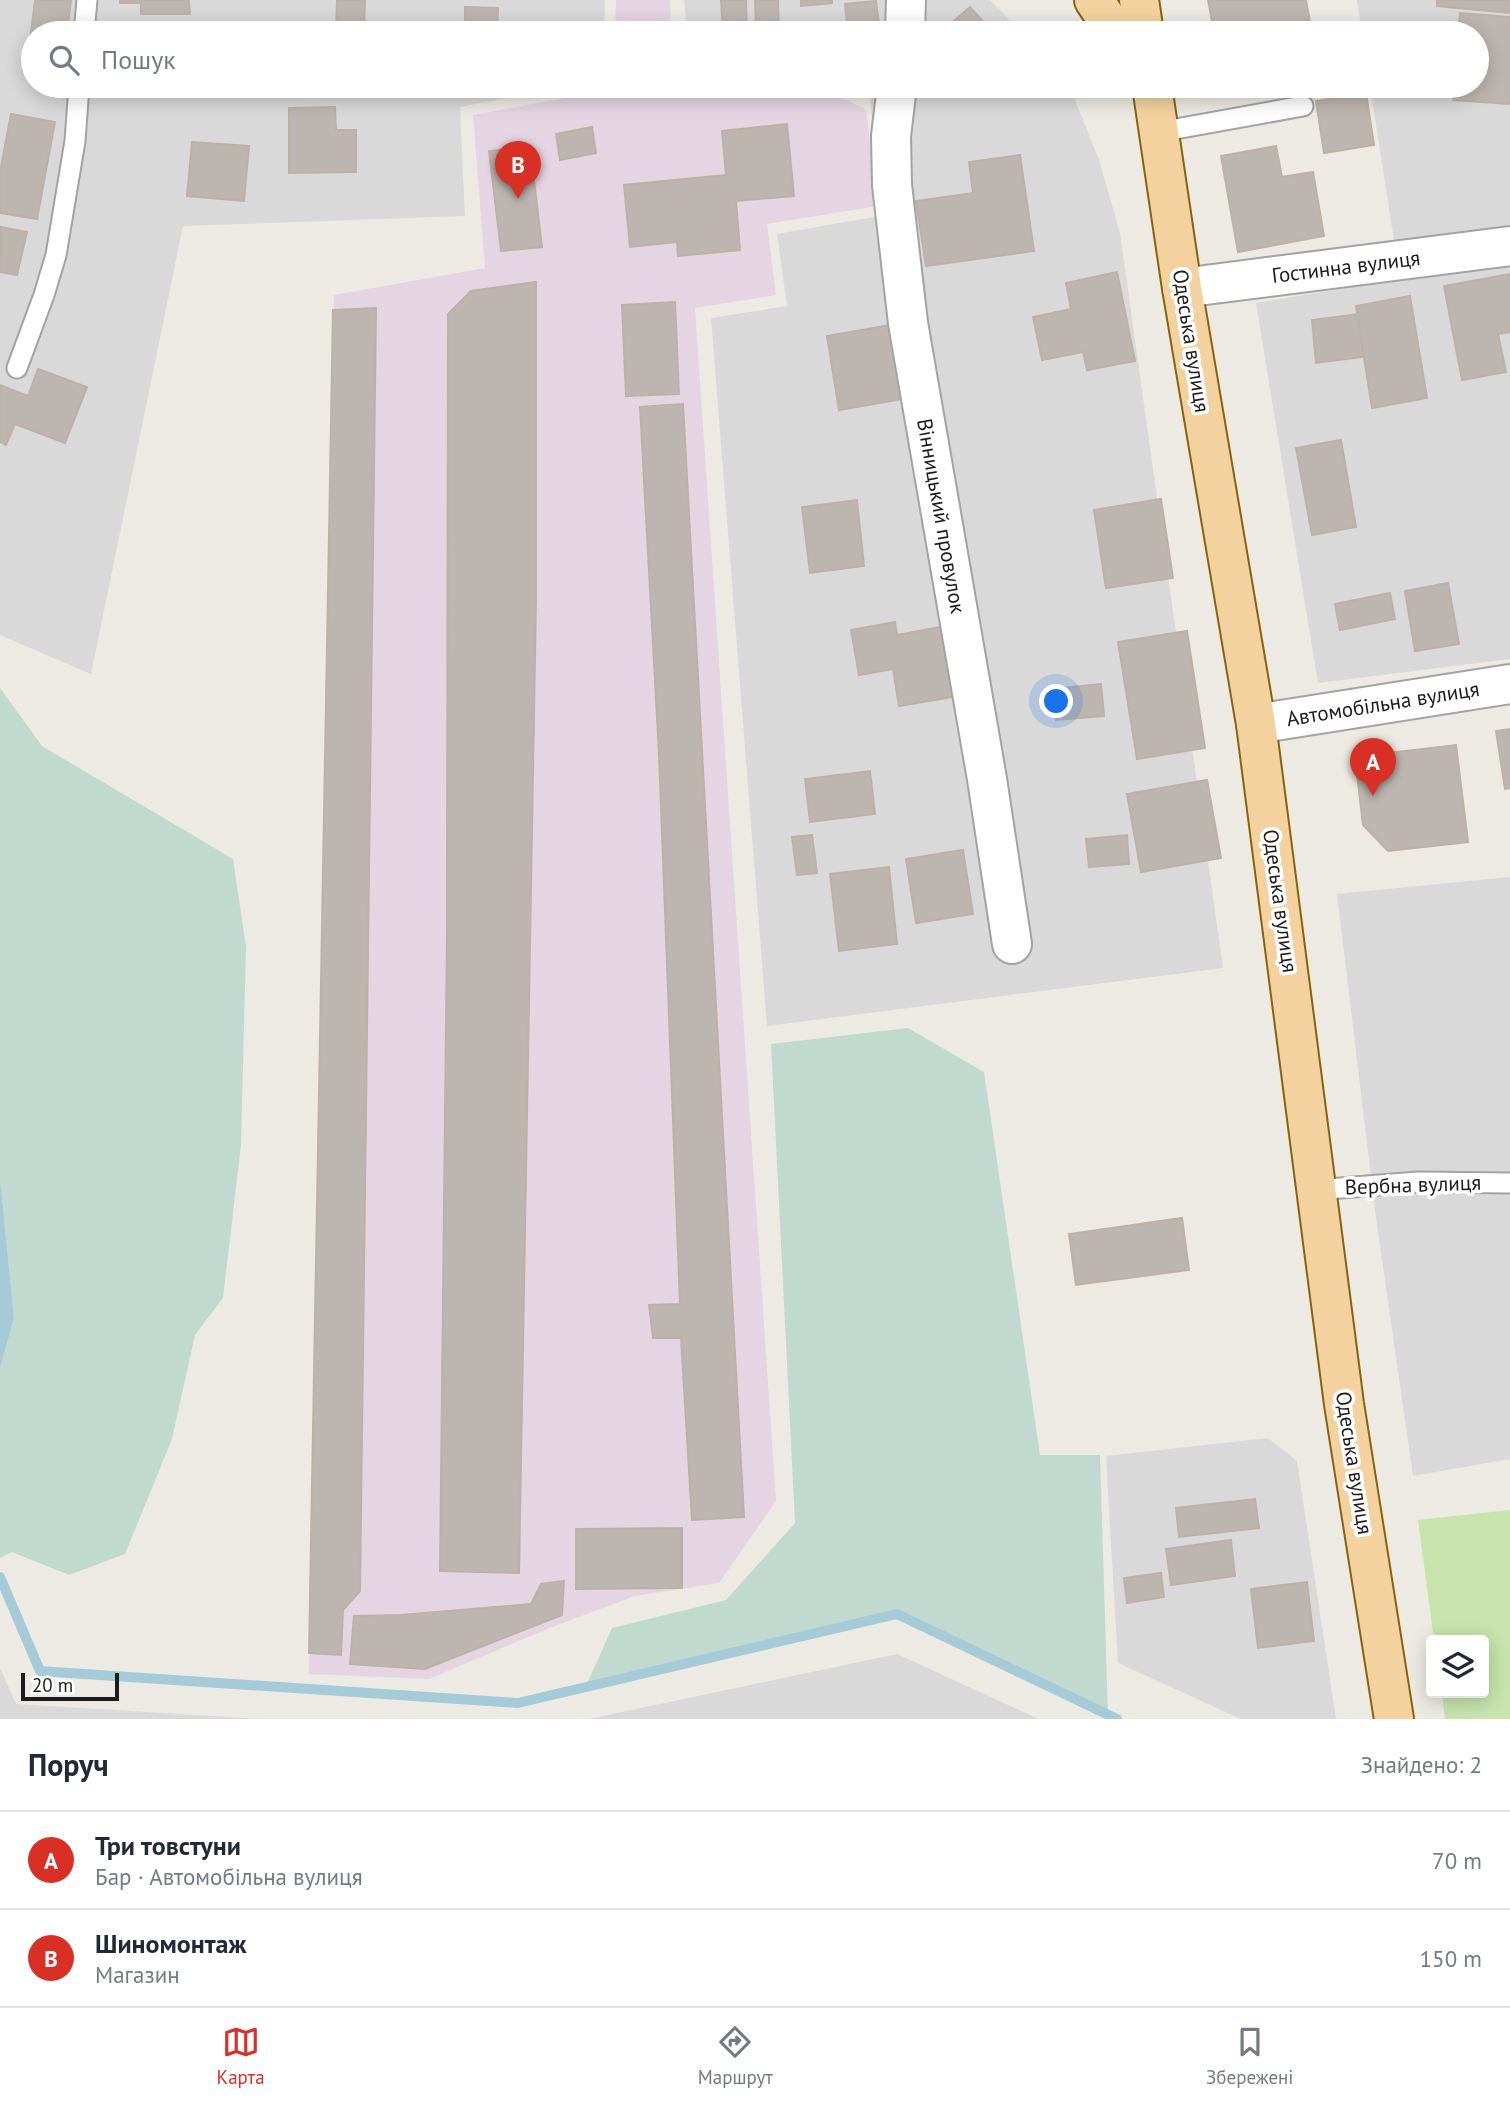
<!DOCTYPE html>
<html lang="uk">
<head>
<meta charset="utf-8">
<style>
  body { margin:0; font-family:"PT Sans",sans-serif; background:#f6f6f7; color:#1f2937 }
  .controls { position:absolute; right:21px; bottom:21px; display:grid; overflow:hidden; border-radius:7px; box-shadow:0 4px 18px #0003 }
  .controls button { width:63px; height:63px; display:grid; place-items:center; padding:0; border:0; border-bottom:2px solid #e0e1e3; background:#fff; color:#1f2937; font:35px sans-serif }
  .scale { position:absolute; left:21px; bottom:18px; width:98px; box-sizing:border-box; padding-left:7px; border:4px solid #1c1c1c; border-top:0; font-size:19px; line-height:24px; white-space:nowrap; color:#1c1c1c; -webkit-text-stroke:5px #fff; paint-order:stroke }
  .you { position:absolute; left:1057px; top:702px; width:24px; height:24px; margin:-18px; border:5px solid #fff; border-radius:50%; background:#1a73e8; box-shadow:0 0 0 10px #1a73e833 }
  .badge { display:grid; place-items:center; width:46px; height:46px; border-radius:50%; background:#d93025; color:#fff; font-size:23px; font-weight:700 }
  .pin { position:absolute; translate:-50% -58px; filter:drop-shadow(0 2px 4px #0008) }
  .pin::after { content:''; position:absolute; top:37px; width:24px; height:21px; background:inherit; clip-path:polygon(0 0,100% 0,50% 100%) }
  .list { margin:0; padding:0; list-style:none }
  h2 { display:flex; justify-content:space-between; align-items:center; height:91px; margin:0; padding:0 28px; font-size:30px }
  h2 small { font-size:23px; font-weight:400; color:#747a83 }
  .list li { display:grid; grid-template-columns:46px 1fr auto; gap:21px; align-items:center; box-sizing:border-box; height:98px; padding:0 28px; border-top:2px solid #e0e1e3 }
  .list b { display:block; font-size:26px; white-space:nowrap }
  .list p { margin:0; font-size:23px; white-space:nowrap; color:#747a83 }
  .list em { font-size:23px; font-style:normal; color:#747a83 }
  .icon { flex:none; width:38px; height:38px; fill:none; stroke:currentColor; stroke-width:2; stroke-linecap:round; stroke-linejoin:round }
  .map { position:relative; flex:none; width:1510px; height:1719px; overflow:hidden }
  .search { position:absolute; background:#fff; box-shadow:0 4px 18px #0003; left:21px; right:21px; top:21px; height:77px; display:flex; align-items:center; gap:18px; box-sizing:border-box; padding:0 24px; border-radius:38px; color:#747a83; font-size:26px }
  .sheet { height:287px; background:#fff }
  nav { display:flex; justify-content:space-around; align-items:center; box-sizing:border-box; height:98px; border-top:2px solid #e0e1e3; background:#fff; font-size:19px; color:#747a83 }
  nav a { display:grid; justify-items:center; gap:4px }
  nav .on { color:#d93025 }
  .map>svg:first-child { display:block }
  .residential { fill:#dad9d9 }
  .industrial { fill:#e5d5e2 }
  .grass { fill:#c6e4ac }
  .wetland { fill:#c1dacf }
  .water { fill:#a6cbd8 }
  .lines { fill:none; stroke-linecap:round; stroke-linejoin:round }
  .stream { stroke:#a6cbd8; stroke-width:10 }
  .building { fill:#bdb6b0; stroke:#bdb1a6; stroke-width:2 }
  .lane-casing { stroke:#a3a3a3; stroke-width:23 }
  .street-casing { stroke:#a3a3a3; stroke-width:42 }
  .primary-casing { stroke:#89630b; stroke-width:42 }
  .lane { stroke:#fff; stroke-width:19 }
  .street { stroke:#fff; stroke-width:38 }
  .primary { stroke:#f4d2a0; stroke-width:38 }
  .labels { text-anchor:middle; stroke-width:7; stroke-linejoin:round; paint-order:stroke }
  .street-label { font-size:21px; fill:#1c1c1c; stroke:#fff }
</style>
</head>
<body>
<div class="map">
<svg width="1510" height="1719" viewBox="0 0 1510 1719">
  <rect width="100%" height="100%" fill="#edeae3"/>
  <!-- residential -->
  <g class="residential">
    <polygon points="0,0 605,0 604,33 33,33 33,86 567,86 460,107 465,216 183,226 91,674 0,635"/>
    <polygon points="684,0 990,0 1023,33 687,33"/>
    <polygon points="1357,0 1510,0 1510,659 1318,683 1256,303 1400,279 1370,86 1477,86 1477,33 1362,33"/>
    <polygon points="819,86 1070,87 1099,160 1120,233 1223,968 767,1026 711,318 787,306 777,234 885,215 869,95"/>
    <polygon points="1510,877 1510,1459 1413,1476 1376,1218 1337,894"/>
    <polygon points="1268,1438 1297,1461 1336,1719 1241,1719 1118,1663 1106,1456"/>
    <polygon points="897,1654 1039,1719 589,1719"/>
    <polygon points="0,1668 16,1704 261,1719 0,1719"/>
  </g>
  <!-- industrial -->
  <g class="industrial">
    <polygon points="616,0 670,0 671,33 615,33"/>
    <polygon points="614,86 775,86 832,94 866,109 878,206 767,224 776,295 695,308 776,1501 719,1583 635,1596 547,1629 429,1679 309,1674 334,295 485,268 473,115 613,89"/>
  </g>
  <!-- grass -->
  <polygon class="grass" points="1510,1510 1510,1719 1445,1719 1442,1693 1484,1693 1484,1640 1434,1640 1418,1520"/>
  <!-- wetland -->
  <g class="wetland">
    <polygon points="0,688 42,746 233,859 246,947 241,1145 223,1298 195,1335 172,1439 125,1554 69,1575 12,1552 0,1558 0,1369 14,1318 0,1177"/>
    <polygon points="908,1028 984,1072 1040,1455 1100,1455 1108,1715 897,1614 585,1688 612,1628 726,1600 795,1523 771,1044"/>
  </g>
  <!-- water -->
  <polygon class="water" points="0,1177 14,1318 0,1369"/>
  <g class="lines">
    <!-- stream -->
    <polyline class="stream" points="0,1577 40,1671 518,1703 897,1614 1117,1719"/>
  </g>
  <!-- building -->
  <g class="building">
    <polygon points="35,0 71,0 67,33 33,33 33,49 29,49"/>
    <polygon points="120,0 189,0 190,14 141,14 141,3 120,3"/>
    <polygon points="337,0 365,0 364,33 336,33"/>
    <polygon points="721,0 746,0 747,33 723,33"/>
    <polygon points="755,0 778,0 779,33 756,33"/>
    <polygon points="801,0 832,0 832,3 801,6"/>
    <polygon points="1208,0 1306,0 1312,33 1214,33"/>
    <polygon points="1437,0 1510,0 1510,13 1437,6"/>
    <polygon points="876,1 880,33 848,33 845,4"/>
    <polygon points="465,7 498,8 497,33 465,33"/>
    <polygon points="970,7 993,33 940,33"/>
    <polygon points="1460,13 1510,17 1510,104 1453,100 1454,86 1477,86 1477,33 1458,33"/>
    <polygon points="295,86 335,86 335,97 296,97"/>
    <polygon points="1366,93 1374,145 1324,153 1316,101"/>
    <polygon points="335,107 336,130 356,130 356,172 289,173 289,108"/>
    <polygon points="11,114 55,122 37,219 0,213 0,172"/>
    <polygon points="787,124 794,196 736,201 740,250 678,256 677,242 630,247 624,185 726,175 722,131"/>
    <polygon points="592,127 596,153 560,160 556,134"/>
    <polygon points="192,142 249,146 244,201 187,196"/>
    <polygon points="530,146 542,247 501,251 489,151"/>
    <polygon points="1276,146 1282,177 1313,172 1324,236 1238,252 1221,156"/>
    <polygon points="1020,155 1034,251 926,266 916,201 973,193 969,162"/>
    <polygon points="1,227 27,232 17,275 0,272"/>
    <polygon points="1117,272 1135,361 1087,370 1083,352 1042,360 1033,317 1071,309 1066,283"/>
    <polygon points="1510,274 1510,332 1498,334 1506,372 1462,380 1444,286"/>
    <polygon points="536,282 536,600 519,1573 440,1571 447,935 448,314 471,291"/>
    <polygon points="1410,296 1427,398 1372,408 1356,306"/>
    <polygon points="675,302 679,394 626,396 622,305"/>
    <polygon points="376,308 360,1591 343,1610 341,1655 309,1653 333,310"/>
    <polygon points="1358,314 1363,357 1316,363 1312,320"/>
    <polygon points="891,325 903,399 839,410 827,336"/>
    <polygon points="38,369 87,387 65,443 15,424 6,445 0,442 0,385 28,396"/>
    <polygon points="683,404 744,1517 692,1520 681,1338 653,1338 649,1305 680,1304 659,754 640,407"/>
    <polygon points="1341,440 1356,527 1312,535 1296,448"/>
    <polygon points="1161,499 1173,578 1106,588 1094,510"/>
    <polygon points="857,500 864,566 810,573 802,507"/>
    <polygon points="1448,583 1459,644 1415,651 1405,591"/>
    <polygon points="1390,593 1395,619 1340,630 1335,604"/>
    <polygon points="895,622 897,635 941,627 953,697 899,706 893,669 859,675 851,630"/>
    <polygon points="1187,631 1205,748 1137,759 1118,642"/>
    <polygon points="1101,684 1104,716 1056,720 1053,689"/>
    <polygon points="1510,729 1510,788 1505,789 1496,731"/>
    <polygon points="1456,745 1468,842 1388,851 1363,825 1355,757"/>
    <polygon points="870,771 875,814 810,822 805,779"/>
    <polygon points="1207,780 1221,858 1141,872 1127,794"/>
    <polygon points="812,835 817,873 797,875 792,837"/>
    <polygon points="1127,835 1129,864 1089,867 1086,839"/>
    <polygon points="963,850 973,914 916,923 906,859"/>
    <polygon points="889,867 897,944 839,951 830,874"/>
    <polygon points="1182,1218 1189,1270 1076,1285 1069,1234"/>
    <polygon points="1255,1499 1259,1528 1179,1537 1176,1508"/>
    <polygon points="682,1528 682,1588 576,1589 576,1529"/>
    <polygon points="1231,1540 1235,1576 1171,1585 1166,1549"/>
    <polygon points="1161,1573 1164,1597 1127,1603 1124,1578"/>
    <polygon points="564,1581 562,1615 425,1669 350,1664 354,1616 401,1615 531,1604 541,1584"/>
    <polygon points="1307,1582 1314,1641 1258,1648 1251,1589"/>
  </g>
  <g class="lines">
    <defs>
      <g id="lane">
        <polyline points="84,33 87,0"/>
        <polyline points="1159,132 1303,106"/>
        <polyline points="17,368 44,295 56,255 75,141 79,86"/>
        <polyline points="1315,1190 1418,1182 1510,1183"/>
      </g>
      <g id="street">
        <polyline points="905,33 906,0"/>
        <polyline points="897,86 891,136 892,185 908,323 987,779 1012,944"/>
        <polyline points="1182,288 1510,246"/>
        <polyline points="1256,724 1510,684"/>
      </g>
      <g id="primary">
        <polyline points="1094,0 1116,33"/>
        <polyline points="1139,0 1144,33"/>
        <polyline points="1152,86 1182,288 1256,724 1344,1404 1394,1719"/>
      </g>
    </defs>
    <!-- lane casing -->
    <use href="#lane" class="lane-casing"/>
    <!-- street casing -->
    <use href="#street" class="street-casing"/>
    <!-- primary casing -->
    <use href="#primary" class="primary-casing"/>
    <!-- lane -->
    <use href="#lane" class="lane"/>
    <!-- street -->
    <use href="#street" class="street"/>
    <!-- primary -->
    <use href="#primary" class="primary"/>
  </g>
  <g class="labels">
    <!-- street labels -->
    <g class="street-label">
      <text transform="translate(1346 267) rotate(-7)" y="7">Гостинна вулиця</text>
      <text transform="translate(1191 341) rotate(81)" y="7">Одеська вулиця</text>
      <text transform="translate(941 516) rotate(80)" y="7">Вінницький провулок</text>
      <text transform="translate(1383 704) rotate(-9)" y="7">Автомобільна вулиця</text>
      <text transform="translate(1280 901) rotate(82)" y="7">Одеська вулиця</text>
      <text transform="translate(1413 1185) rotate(-2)" y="7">Вербна вулиця</text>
      <text transform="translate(1354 1463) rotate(81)" y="7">Одеська вулиця</text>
    </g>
  </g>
</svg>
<div class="controls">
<button><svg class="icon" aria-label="layers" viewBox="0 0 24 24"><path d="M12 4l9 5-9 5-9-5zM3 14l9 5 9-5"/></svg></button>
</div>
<div class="scale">20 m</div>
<div class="you"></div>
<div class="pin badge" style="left:1373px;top:796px">A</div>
<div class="pin badge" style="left:518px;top:199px">B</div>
<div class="search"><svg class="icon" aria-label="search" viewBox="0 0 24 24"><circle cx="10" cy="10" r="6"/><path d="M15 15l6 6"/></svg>Пошук</div>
</div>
<section class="sheet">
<h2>Поруч<small>Знайдено: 2</small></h2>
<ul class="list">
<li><span class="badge">A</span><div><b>Три товстуни</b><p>Бар · Автомобільна вулиця</p></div><em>70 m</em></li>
<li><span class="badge">B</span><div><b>Шиномонтаж</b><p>Магазин</p></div><em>150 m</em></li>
</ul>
</section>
<nav>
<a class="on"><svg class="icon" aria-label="map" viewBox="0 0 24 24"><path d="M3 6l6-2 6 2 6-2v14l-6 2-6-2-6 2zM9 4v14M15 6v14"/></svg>Карта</a>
<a><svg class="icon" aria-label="directions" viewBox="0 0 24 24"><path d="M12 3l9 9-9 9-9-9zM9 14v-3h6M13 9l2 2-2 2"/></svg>Маршрут</a>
<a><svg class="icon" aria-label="saved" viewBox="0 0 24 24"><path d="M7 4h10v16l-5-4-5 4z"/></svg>Збережені</a>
</nav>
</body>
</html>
